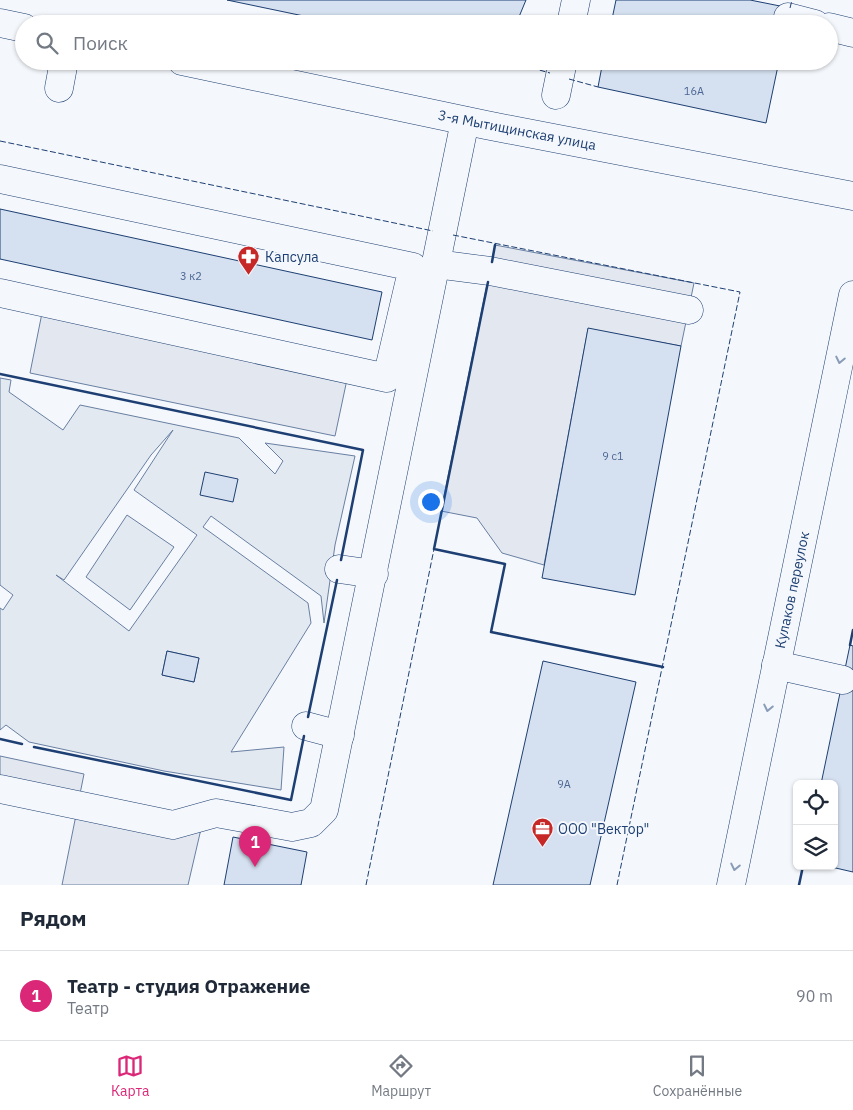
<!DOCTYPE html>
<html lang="ru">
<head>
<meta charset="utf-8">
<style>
  body { margin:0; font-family:"IBM Plex Sans",sans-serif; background:#f2f2f3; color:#1f2937 }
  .controls { position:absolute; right:15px; bottom:15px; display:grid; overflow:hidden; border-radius:8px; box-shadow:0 1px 4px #0004 }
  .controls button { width:45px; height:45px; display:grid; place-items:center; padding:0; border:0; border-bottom:1px solid #e0e1e3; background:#fff; color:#1f2937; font:25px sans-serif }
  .you { position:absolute; left:430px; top:501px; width:18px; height:18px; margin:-12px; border:4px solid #fff; border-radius:50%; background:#1a73e8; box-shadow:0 0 0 8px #1a73e833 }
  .badge { display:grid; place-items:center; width:32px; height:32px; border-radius:50%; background:#db2777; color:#fff; font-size:16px; font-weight:700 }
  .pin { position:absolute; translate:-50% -41px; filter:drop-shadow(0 1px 2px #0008) }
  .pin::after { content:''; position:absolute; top:26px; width:18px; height:15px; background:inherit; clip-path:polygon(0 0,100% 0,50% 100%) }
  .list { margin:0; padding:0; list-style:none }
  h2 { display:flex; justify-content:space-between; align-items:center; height:65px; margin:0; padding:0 20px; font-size:21px }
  h2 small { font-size:16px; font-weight:400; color:#747a83 }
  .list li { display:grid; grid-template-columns:32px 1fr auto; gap:15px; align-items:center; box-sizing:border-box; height:90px; padding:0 20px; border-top:1px solid #e0e1e3 }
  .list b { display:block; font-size:19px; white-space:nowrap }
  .list p { margin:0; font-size:16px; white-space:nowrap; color:#747a83 }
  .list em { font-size:16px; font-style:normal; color:#747a83 }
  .icon { flex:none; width:28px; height:28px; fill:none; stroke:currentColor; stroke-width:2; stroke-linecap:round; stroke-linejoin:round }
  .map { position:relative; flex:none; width:853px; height:885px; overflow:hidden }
  .search { position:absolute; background:#fff; box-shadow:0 1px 4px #0004; left:15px; right:15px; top:15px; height:55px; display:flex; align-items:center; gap:12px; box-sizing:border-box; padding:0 18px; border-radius:28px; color:#747a83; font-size:19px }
  .sheet { height:155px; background:#fff }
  nav { display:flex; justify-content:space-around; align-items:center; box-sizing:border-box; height:70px; border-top:1px solid #e0e1e3; background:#fff; font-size:14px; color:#747a83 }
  nav a { display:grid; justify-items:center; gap:2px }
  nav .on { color:#db2777 }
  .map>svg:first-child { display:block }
  .green { fill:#e3e9f0; stroke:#687fa3; fill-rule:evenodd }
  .parking { fill:#e3e8f0; stroke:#687fa3 }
  .building { fill:#d5e0f0; stroke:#1d3f73 }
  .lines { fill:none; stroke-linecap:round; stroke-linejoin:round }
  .minor-casing { stroke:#1d3f73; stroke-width:29 }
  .minor { stroke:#f4f7fb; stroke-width:28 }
  .fence { stroke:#1d3f73; stroke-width:1; stroke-dasharray:6 2.5; stroke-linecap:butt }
  .wall { stroke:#1d3f73; stroke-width:2.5 }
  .oneway { stroke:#889bb7 }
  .labels { text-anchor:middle; stroke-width:4; stroke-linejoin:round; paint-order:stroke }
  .number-label { font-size:11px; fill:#4b6792 }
  .street-label { font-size:14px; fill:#1d3f73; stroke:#f4f7fb }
  .poi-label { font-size:14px; fill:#1d3f73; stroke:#f4f7fb; text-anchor:start }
</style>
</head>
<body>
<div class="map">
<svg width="853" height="885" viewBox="0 0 853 885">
  <rect width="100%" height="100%" fill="#f4f7fb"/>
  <!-- green -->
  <g class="green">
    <path d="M0,378l11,2 -2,12 54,38 17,-25 159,33 36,36 8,-13 -18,-18 90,13 -20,89 -11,78 -3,-27 -110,-80 -8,11 105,76 3,20 -80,129 53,-5 -3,43 -117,-19 -135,-29 -23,-17 -6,5v-122l3,2 10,-15 -13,-10zM173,430l-39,60 63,45 -68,96 -73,-56 8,5 87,-125zM167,651l32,7 -5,24 -32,-7z"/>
    <polygon points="127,515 174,547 130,610 86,577"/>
  </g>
  <!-- parking -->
  <g class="parking">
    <polygon points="495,245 694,283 681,346 588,329 544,565 502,553 477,518 441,511"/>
    <polygon points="44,303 349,370 335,436 30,373"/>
    <polygon points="0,756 84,774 78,804 204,816 188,885 62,885 78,805 0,789"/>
  </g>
  <!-- building -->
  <g class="building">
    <polygon points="227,0 526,0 516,24 342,24"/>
    <polygon points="616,0 750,0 790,8 787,24 611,24"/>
    <polygon points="603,61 779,61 766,123 598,87"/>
    <polygon points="0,209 382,292 372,340 0,259"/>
    <polygon points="588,328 681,346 635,595 542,578"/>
    <polygon points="205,472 238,479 233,502 200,495"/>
    <polygon points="850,645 853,646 853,872 827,866 834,866 834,784 821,784"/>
    <polygon points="167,651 199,658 194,682 162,675"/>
    <polygon points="543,661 636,682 590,885 493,885"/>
    <polygon points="233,837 307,852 301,885 224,885"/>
  </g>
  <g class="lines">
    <defs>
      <g id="minor">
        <polyline points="788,17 815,24"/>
        <polyline points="0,23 24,28"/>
        <polyline points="571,24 576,0"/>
        <polyline points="829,27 853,33"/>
        <polyline points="182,61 486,125 853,196"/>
        <polyline points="59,88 64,61"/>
        <polyline points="556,95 563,61"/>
        <polyline points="0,179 413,267 387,378 0,293"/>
        <polyline points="436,264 490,271 689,310"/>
        <polyline points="339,569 374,574"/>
        <polyline points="776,665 843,680"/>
        <polyline points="306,726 340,735"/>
        <polyline points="0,789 173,825 216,813 292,827 311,823 324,810 465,121"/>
        <polyline points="731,885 853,295"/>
      </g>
    </defs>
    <!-- minor casing -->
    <use href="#minor" class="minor-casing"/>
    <!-- minor -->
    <use href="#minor" class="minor"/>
    <!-- fence -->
    <g class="fence">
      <polyline points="790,8 792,0"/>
      <polyline points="507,61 550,73"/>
      <polyline points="569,79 598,87"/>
      <polyline points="0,141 433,231"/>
      <polyline points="453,235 740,292 617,885"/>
      <polyline points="366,885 434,549"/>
    </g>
    <!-- wall -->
    <g class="wall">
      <polyline points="492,262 495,245"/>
      <polyline points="488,282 434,549 505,564 491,632 663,667"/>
      <polyline points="0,374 363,450 341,560"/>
      <polyline points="850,645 853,630"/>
      <polyline points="308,717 337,580"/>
      <polyline points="0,739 22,744"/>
      <polyline points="34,747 291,800 304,736"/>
      <polyline points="799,885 803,866"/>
    </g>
  </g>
  <!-- one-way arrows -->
  <defs><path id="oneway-chevron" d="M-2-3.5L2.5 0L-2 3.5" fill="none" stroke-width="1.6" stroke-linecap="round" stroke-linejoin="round" transform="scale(1.25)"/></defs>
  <g class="oneway">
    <use href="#oneway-chevron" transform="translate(840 360) rotate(102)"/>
    <use href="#oneway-chevron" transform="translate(768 708) rotate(102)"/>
    <use href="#oneway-chevron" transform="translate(735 867) rotate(102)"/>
  </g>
  <!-- icons -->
  <defs>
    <symbol id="pharmacy-pin" viewBox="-11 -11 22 30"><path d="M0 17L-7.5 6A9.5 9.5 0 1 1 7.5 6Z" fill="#c62828" stroke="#f4f7fb"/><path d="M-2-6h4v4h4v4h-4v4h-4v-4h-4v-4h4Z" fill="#fff"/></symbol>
    <symbol id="office-pin" viewBox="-11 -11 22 30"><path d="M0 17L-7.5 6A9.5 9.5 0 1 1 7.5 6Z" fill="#c62828" stroke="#f4f7fb"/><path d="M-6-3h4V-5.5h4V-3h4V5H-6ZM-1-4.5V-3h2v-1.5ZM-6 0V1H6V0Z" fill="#fff"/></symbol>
  </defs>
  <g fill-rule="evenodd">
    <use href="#pharmacy-pin" x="236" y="244" width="25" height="34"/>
    <use href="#office-pin" x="530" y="816" width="25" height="34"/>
  </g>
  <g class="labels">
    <!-- number labels -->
    <g class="number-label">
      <text x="694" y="95">16А</text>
      <text x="191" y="280">3 к2</text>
      <text x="613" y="460">9 с1</text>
      <text x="564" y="788">9А</text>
    </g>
    <!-- street labels -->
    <g class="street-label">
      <text transform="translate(517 130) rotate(11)" y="5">3-я Мытищинская улица</text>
      <text transform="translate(792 590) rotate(-78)" y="5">Кулаков переулок</text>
    </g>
    <!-- poi labels -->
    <g class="poi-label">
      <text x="265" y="262">Капсула</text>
      <text x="558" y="834">ООО "Вектор"</text>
    </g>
  </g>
</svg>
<div class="controls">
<button><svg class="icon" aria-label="locate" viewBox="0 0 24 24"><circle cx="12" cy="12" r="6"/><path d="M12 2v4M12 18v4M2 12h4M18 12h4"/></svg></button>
<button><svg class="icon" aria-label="layers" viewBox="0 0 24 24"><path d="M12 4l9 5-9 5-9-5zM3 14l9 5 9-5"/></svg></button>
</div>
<div class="you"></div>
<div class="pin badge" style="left:255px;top:867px">1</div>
<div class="search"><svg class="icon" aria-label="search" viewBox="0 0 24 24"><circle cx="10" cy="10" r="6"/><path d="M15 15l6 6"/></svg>Поиск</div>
</div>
<section class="sheet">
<h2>Рядом<small></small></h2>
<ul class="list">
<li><span class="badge">1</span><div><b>Театр - студия Отражение</b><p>Театр</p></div><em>90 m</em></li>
</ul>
</section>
<nav>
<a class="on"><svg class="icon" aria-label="map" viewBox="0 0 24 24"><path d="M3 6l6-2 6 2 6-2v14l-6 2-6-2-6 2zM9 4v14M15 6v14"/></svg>Карта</a>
<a><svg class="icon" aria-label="directions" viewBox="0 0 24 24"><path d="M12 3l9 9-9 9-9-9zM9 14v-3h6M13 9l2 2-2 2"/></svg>Маршрут</a>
<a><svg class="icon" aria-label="saved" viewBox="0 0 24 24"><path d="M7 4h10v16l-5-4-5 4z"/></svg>Сохранённые</a>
</nav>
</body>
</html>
